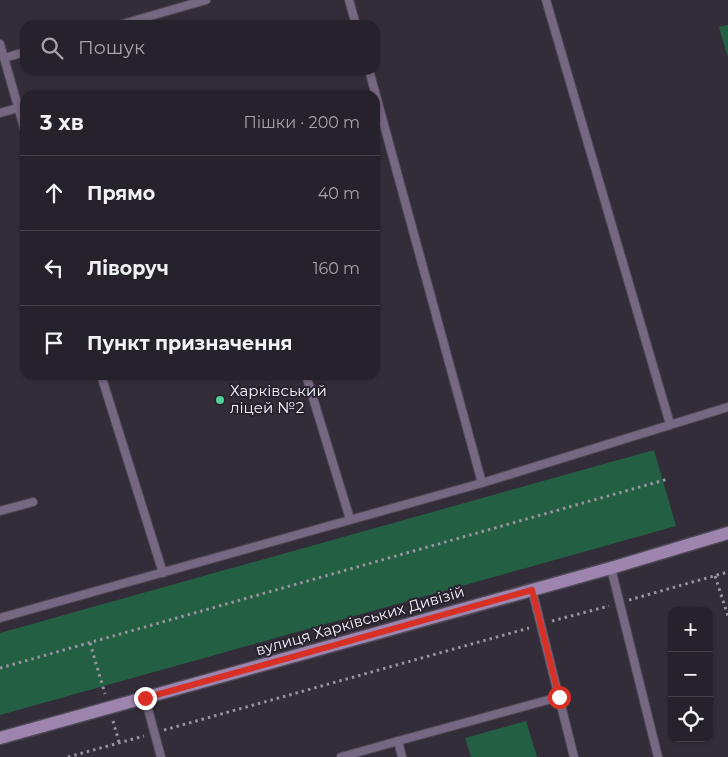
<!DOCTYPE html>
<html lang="uk">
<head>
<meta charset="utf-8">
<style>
  body { margin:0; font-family:Montserrat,sans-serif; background:#322f37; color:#f1f3f6 }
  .controls { position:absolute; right:15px; bottom:15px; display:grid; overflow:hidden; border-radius:10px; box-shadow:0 1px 4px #0004 }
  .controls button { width:45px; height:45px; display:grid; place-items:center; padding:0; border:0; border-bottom:1px solid #423f47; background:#26222b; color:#f1f3f6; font:25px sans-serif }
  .stop { position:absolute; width:15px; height:15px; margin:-11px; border:4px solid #d93025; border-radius:50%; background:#fff }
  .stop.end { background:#d93025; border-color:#fff; box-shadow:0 1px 5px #0008 }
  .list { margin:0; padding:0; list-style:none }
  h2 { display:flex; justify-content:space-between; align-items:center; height:65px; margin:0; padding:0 20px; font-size:21px }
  h2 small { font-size:16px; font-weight:400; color:#a4a4a9 }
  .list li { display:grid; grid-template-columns:32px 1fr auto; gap:15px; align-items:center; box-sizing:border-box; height:75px; padding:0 20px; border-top:1px solid #423f47 }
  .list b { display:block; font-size:19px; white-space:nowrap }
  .list em { font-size:16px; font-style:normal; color:#a4a4a9 }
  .icon { flex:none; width:28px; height:28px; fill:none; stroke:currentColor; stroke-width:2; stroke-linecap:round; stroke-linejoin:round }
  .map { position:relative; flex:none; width:728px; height:757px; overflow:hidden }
  .search { position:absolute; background:#26222b; box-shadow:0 1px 4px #0004; left:20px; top:20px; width:360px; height:55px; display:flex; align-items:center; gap:12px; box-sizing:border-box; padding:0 18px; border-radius:15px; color:#a4a4a9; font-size:19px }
  .panel { position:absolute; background:#26222b; box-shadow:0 1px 4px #0004; left:20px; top:90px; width:360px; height:290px; border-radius:15px }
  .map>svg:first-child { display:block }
  .green { fill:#236043 }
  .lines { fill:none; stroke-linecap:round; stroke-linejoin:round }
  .lane-casing { stroke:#4e4954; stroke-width:10 }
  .secondary-casing { stroke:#4e4954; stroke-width:15 }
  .path { stroke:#98939d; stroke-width:3; stroke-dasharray:2.5 4; stroke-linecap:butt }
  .lane { stroke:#766782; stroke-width:8 }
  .secondary { stroke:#9d85b0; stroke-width:12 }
  .route { stroke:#d93025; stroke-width:6 }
  .poi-dot { fill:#52d397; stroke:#29232e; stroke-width:2 }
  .labels { text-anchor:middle; stroke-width:4; stroke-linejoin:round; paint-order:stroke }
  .poi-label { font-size:15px; fill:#f6f2fa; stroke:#29232e; text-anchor:start }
  .street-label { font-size:15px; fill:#f6f2fa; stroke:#29232e }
</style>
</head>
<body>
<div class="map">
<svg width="728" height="757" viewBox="0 0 728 757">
  <rect width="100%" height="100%" fill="#332d39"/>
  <!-- green -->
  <g class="green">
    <polygon points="728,25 728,58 719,27"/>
    <polygon points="654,450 676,526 0,715 0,633"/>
    <polygon points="526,721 537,757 471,757 465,738"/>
  </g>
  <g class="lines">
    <defs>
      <g id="lane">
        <polyline points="349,0 356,25"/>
        <polyline points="546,0 670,424"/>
        <polyline points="119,25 206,0"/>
        <polyline points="0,44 25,131"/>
        <polyline points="4,58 25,52"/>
        <polyline points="369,70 482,483"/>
        <polyline points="0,113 18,108"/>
        <polyline points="101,375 163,573"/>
        <polyline points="306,375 350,519"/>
        <polyline points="0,511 33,502"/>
        <polyline points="611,568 658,757"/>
        <polyline points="532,590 574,757"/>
        <polyline points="0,618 482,483 728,407"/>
        <polyline points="145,698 161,757"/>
        <polyline points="341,757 398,741"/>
        <polyline points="402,757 398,741 559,697"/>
      </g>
      <polyline id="secondary" points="0,738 611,568 728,533"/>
    </defs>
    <!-- lane casing -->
    <use href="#lane" class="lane-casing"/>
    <!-- secondary casing -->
    <use href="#secondary" class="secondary-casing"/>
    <!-- path -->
    <g class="path">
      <polyline points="715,576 728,616"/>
      <polyline points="629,600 728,572"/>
      <polyline points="552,621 609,606"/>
      <polyline points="90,643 105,694"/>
      <polyline points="0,668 668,479"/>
      <polyline points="113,721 119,742"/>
      <polyline points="164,730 529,628"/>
      <polyline points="68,757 144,736"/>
    </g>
    <!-- lane -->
    <use href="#lane" class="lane"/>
    <!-- secondary -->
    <use href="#secondary" class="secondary"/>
  </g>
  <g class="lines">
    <!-- route -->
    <polyline class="route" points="145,698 532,590 559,697"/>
  </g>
  <!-- markers -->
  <circle class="poi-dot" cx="220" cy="400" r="5"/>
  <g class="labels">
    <!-- poi labels -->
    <g class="poi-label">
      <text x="230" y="396">Харківський<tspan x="230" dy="17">ліцей №2</tspan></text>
    </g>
    <!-- street labels -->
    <g class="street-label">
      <text transform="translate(360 621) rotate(-16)" y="5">вулиця Харківських Дивізій</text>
    </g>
  </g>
</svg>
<div class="controls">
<button>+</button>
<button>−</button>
<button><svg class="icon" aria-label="locate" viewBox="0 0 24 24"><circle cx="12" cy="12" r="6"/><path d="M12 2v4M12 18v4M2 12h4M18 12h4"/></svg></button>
</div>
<div class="stop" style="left:559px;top:697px"></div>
<div class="stop end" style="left:145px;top:698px"></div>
<div class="search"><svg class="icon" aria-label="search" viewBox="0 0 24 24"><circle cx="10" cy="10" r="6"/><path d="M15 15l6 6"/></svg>Пошук</div>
<section class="panel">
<h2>3 хв<small>Пішки · 200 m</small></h2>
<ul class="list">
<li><svg class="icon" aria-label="ahead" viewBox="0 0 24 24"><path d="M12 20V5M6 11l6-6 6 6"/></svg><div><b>Прямо</b></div><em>40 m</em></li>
<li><svg class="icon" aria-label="left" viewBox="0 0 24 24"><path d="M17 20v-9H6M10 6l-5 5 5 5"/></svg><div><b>Ліворуч</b></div><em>160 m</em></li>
<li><svg class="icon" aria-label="arrive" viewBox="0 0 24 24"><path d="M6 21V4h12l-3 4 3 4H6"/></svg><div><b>Пункт призначення</b></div></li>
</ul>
</section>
</div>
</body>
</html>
